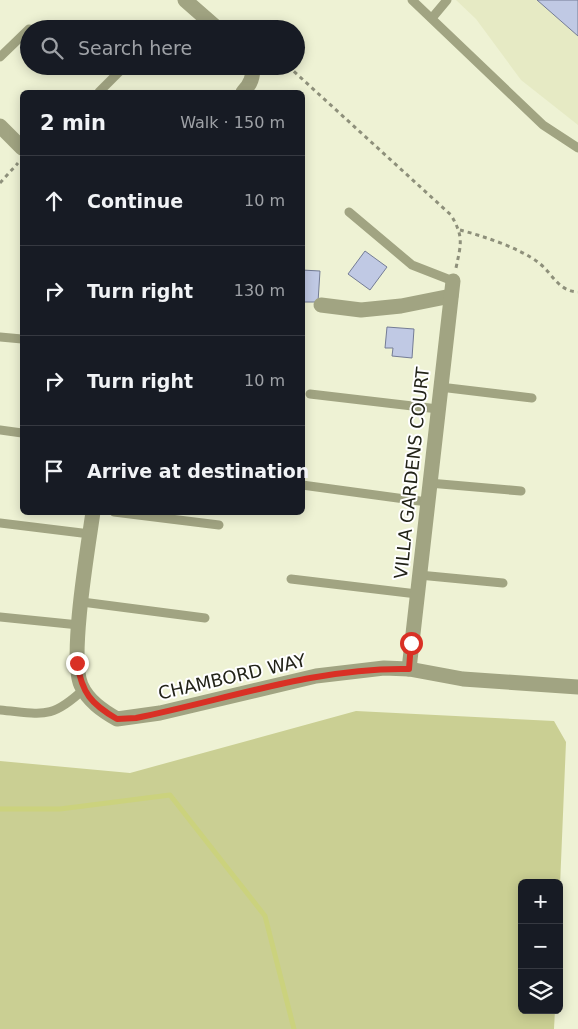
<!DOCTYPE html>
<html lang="en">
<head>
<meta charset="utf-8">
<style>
  body { margin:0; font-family:"DejaVu Sans",sans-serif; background:#20242c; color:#f1f3f6 }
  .controls { position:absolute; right:15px; bottom:15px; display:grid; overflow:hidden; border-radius:8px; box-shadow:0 2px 12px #0003 }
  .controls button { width:45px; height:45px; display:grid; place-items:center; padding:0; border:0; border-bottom:1px solid #363941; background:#171b24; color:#f1f3f6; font:25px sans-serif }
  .stop { position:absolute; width:15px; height:15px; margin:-11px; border:4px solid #d93025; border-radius:50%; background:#fff }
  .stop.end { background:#d93025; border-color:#fff; box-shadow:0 1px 5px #0008 }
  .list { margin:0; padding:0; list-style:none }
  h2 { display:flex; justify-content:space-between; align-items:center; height:65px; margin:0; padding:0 20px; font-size:21px }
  h2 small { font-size:16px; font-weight:400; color:#9ea1a6 }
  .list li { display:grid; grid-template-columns:32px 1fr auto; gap:15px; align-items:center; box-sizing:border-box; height:90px; padding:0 20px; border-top:1px solid #363941 }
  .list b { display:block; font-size:19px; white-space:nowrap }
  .list em { font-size:16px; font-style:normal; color:#9ea1a6 }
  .icon { flex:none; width:28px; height:28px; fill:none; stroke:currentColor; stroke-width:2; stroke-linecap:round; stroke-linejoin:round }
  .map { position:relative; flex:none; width:578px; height:1029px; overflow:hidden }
  .search { position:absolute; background:#171b24; box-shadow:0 2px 12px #0003; left:20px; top:20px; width:285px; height:55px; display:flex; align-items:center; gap:12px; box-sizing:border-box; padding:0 18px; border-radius:28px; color:#9ea1a6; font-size:19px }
  .panel { position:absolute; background:#171b24; box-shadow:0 2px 12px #0003; left:20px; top:90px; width:285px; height:425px; border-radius:8px }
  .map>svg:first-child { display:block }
  .built { fill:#e6eac4 }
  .green { fill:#cacf93 }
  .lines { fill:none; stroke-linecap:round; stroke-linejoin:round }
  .stream { stroke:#cbd27d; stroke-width:5 }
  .building { fill:#c0c9e4; stroke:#747c95 }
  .path { stroke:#8e907b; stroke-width:3; stroke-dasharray:4 4; stroke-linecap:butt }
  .lane { stroke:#a1a482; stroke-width:9 }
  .street { stroke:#a1a482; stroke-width:15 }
  .route { stroke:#d93025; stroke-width:6 }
  .labels { text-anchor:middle; stroke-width:4; stroke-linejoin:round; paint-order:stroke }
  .street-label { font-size:18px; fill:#222318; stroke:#fff }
</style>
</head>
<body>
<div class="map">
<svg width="578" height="1029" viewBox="0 0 578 1029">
  <rect width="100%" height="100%" fill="#eef2d4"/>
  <!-- built -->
  <polygon class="built" points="456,0 578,0 578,125 521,80 476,19"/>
  <!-- green -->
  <polygon class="green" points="356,711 554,721 566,742 559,910 559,883 522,883 522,1010 555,1010 554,1029 0,1029 0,761 130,773"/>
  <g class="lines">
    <!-- stream -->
    <polyline class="stream" points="0,809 60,809 170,795 265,916 294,1029"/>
  </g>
  <!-- building -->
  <g class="building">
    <polygon points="537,0 578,0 578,36"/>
    <polygon points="365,251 387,267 370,290 348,274"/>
    <polygon points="302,270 320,271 318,302 302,302"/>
    <polygon points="387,327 414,329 412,358 392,356 393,348 385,348"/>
  </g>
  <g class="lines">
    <!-- path -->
    <g class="path">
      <path d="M288,66l163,149c13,22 10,29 5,53"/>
      <polyline points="0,183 18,163"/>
      <path d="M460,230c23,6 60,18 79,33 14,11 19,28 39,29"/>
    </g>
    <!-- lane -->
    <g class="lane">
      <polyline points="412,0 543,125 578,148"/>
      <polyline points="432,18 447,0"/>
      <polyline points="0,57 29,29"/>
      <polyline points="99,92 122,69"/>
      <polyline points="349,212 412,265 453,281"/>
      <polyline points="0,337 22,339"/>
      <polyline points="440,387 532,398"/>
      <polyline points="310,394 438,409"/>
      <polyline points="0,430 22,433"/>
      <polyline points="429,483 521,491"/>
      <polyline points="302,485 427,502"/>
      <polyline points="114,512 219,525"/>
      <polyline points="0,523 90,534"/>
      <polyline points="419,575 503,583"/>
      <polyline points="291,579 417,594"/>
      <polyline points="82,602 205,618"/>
      <polyline points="0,617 79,625"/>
      <path d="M0,710c43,4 51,10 84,-21"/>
    </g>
    <!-- street -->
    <g class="street">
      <polyline points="185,0 218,29"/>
      <path d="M243,92c8,-8 10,-15 10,-26"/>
      <polyline points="0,126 22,148"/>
      <polyline points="321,305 361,310 401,306 451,296"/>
      <path d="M93,512c-5,35 -24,146 -12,173 7,16 22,26 36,34l43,-6 156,-37 68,-8 25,1 54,10 115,8"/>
      <polyline points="409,669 453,281"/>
    </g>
  </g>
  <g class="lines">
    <!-- route -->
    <path class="route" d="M77,663c5,30 14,41 40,56l19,-1c90,-18 180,-51 273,-49l2,-26"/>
  </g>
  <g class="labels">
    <!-- street labels -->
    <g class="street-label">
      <text transform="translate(412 473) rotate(-84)" y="6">VILLA GARDENS COURT</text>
      <text transform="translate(232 677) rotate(-13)" y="6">CHAMBORD WAY</text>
    </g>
  </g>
</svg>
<div class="controls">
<button>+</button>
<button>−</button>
<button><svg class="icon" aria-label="layers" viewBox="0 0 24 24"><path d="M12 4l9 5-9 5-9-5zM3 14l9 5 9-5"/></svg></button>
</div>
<div class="stop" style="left:411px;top:643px"></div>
<div class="stop end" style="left:77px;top:663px"></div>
<div class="search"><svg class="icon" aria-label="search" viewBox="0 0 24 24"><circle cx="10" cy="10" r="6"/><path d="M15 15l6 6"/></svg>Search here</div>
<section class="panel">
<h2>2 min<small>Walk · 150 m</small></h2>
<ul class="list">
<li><svg class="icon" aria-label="ahead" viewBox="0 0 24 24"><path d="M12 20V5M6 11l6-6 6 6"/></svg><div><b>Continue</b></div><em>10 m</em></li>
<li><svg class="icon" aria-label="right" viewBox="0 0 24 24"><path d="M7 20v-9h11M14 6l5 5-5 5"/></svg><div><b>Turn right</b></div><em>130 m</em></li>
<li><svg class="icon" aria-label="right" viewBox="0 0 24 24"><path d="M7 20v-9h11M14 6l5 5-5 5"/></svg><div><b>Turn right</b></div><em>10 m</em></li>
<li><svg class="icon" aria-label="arrive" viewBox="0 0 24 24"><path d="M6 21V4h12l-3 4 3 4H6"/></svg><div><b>Arrive at destination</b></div></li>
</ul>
</section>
</div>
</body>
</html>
